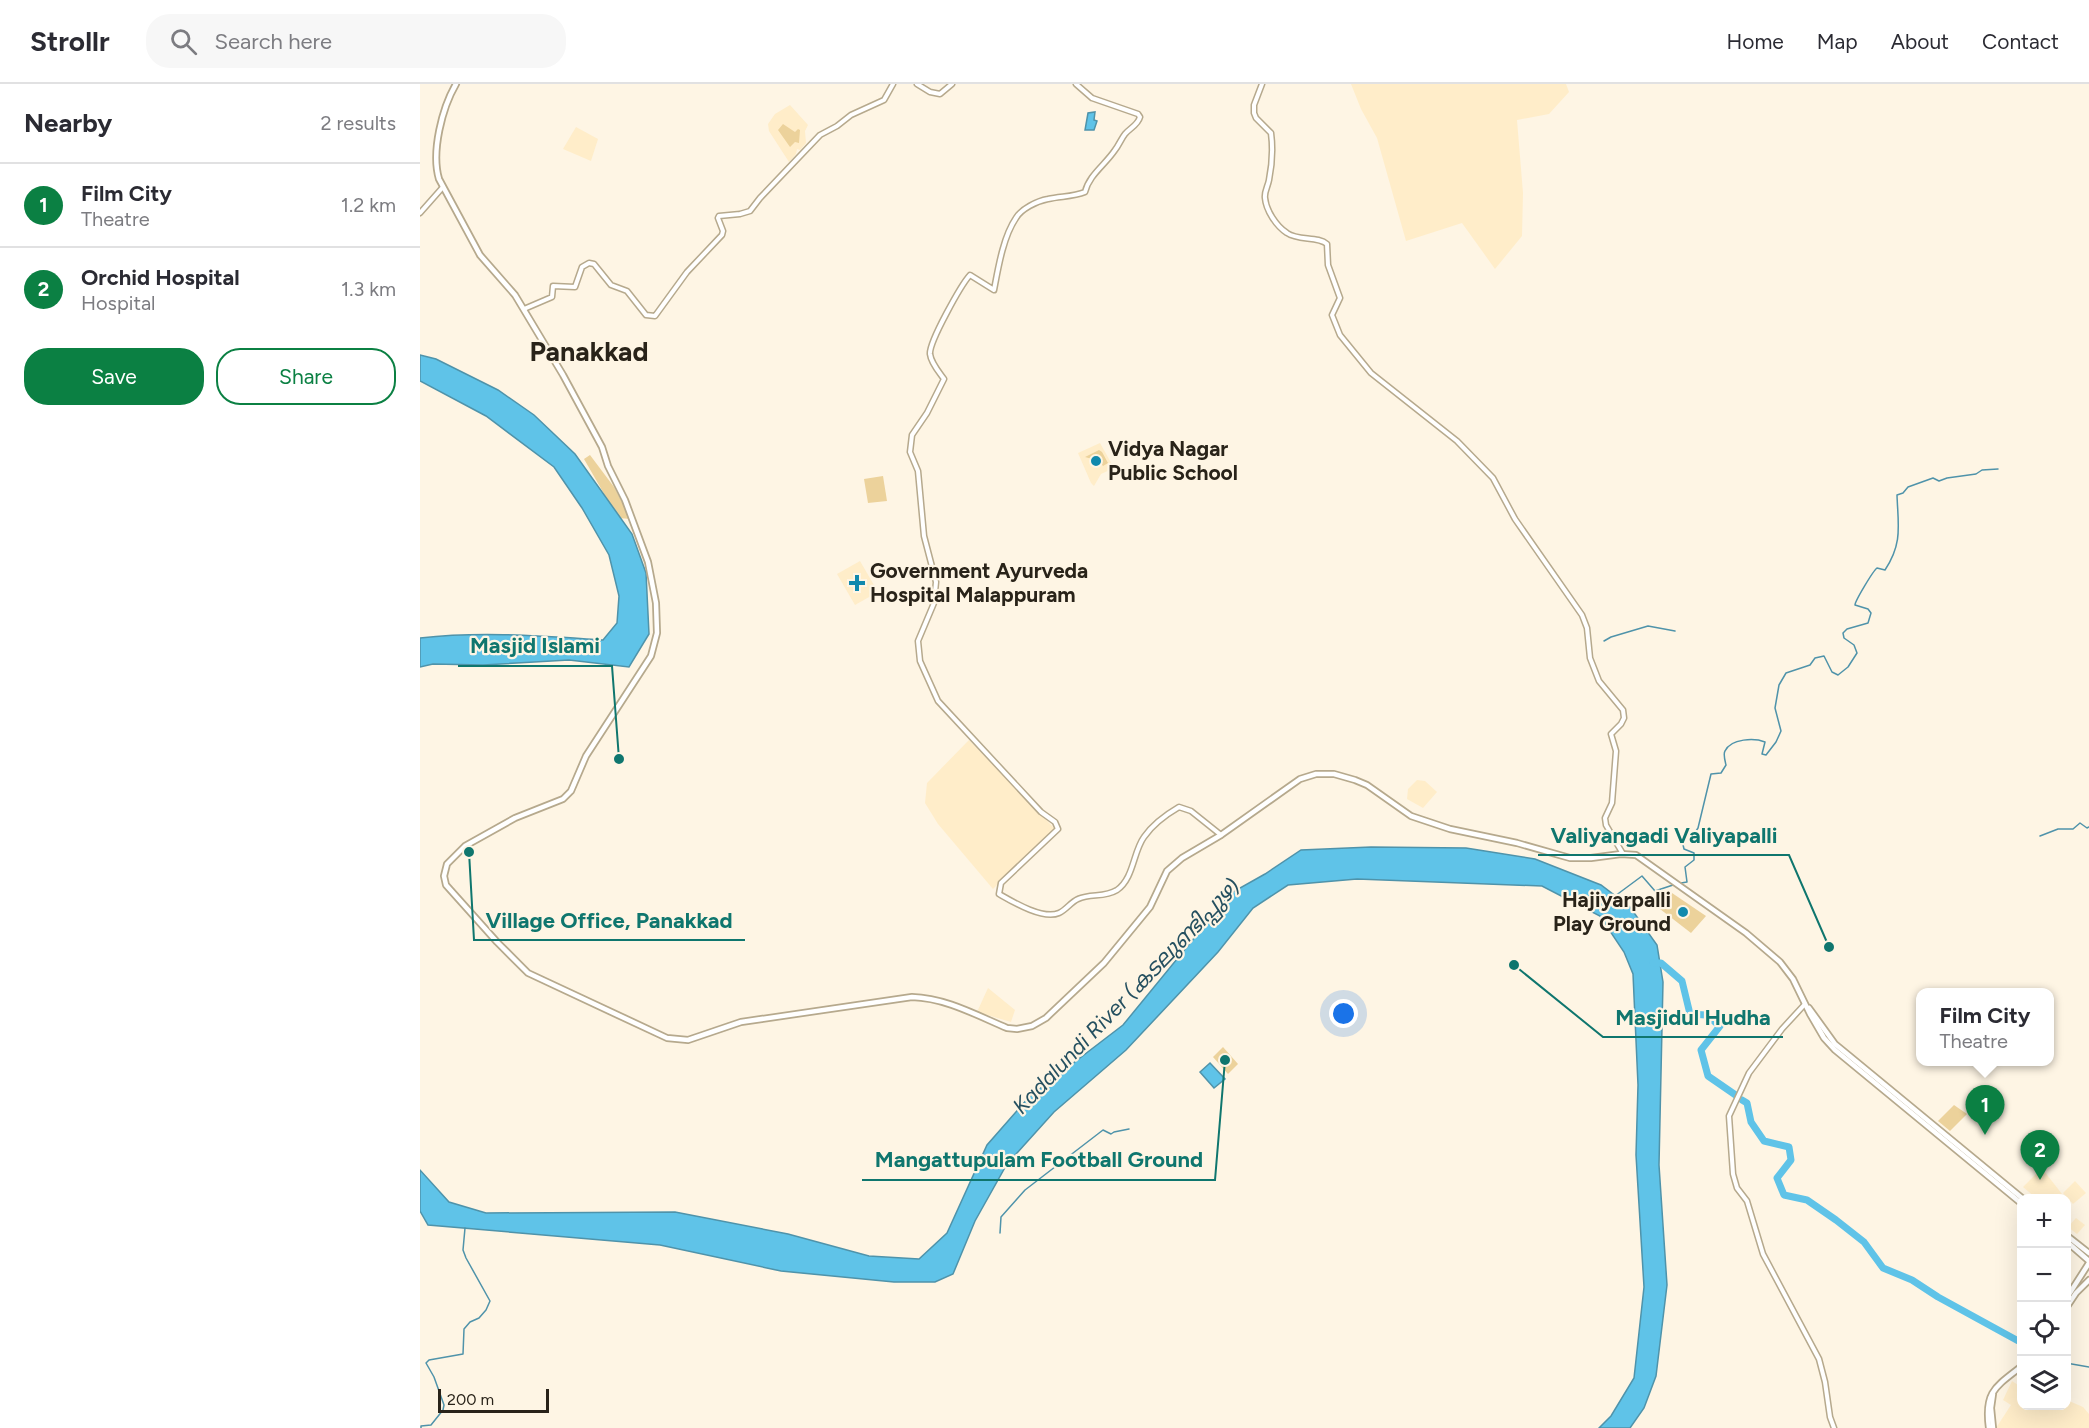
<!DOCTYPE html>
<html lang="en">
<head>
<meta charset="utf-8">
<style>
  body { margin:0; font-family:Figtree,"Noto Sans Malayalam",sans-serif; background:#f7f7f7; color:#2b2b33 }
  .controls { position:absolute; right:18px; bottom:18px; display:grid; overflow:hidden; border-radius:12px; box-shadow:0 6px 24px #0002 }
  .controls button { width:54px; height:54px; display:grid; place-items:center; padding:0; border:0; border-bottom:2px solid #e1e1e2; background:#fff; color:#2b2b33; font:30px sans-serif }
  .scale { position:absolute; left:18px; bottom:15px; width:111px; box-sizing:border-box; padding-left:6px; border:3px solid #292319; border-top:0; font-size:16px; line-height:21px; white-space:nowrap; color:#292319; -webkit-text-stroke:4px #fef5e4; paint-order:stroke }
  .you { position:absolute; left:924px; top:930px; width:21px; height:21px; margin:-15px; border:4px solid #fff; border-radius:50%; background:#1a73e8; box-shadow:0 0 0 9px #1a73e833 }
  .badge { display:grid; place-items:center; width:39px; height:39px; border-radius:50%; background:#0b8043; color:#fff; font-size:20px; font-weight:700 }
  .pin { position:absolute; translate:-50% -50px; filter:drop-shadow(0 2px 3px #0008) }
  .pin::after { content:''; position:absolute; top:32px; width:21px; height:18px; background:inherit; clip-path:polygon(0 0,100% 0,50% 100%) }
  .popup { position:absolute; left:1496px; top:904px; width:138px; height:78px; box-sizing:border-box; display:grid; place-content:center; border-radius:12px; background:#fff; filter:drop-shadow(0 2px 4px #0005); font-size:20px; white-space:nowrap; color:#7c7c81 }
  .popup b { font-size:22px; color:#2b2b33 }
  .popup::after { content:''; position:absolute; left:50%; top:100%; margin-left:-12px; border:12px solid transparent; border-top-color:#fff }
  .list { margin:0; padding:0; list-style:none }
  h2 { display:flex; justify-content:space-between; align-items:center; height:78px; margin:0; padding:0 24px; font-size:26px }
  h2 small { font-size:20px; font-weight:400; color:#7c7c81 }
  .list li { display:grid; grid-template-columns:39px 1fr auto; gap:18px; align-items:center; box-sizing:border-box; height:84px; padding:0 24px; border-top:2px solid #e1e1e2 }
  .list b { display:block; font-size:22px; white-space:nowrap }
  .list p { margin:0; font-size:20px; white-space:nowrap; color:#7c7c81 }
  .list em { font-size:20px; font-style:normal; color:#7c7c81 }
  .actions { display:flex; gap:12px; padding:18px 24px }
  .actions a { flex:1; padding:14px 0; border:2px solid #0b8043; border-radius:24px; text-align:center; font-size:21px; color:#0b8043 }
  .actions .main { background:#0b8043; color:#fff }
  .icon { flex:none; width:33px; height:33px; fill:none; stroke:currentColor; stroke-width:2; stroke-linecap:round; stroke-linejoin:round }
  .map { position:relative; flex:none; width:1669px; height:1344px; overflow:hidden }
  header { display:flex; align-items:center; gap:36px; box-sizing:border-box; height:84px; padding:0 30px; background:#fff; border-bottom:2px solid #e1e1e2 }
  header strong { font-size:28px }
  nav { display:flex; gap:33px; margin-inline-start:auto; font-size:21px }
  .search { width:420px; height:54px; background:#f7f7f7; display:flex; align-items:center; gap:15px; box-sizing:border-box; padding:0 21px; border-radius:24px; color:#7c7c81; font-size:22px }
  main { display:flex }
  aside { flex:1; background:#fff }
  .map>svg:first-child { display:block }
  .built { fill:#ffedc9 }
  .green { fill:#ecd29b }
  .water { fill:#5fc3e8; stroke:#4f93aa; stroke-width:1.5 }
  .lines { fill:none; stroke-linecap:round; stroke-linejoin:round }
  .stream { stroke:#4f93aa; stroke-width:1.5 }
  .river { stroke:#5fc3e8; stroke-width:7 }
  .tertiary-casing { stroke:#b6a98d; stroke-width:7 }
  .secondary-casing { stroke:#b6a98d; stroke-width:7 }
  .primary-casing { stroke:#b6a98d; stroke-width:8 }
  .trunk-casing { stroke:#b6a98d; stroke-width:8 }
  .tertiary { stroke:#fff; stroke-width:4 }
  .secondary { stroke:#fff; stroke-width:4 }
  .primary { stroke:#fff; stroke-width:4.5 }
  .trunk { stroke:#fff; stroke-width:4.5 }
  .poi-dot { fill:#1189ad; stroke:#fef5e4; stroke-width:2 }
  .labels { text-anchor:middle; stroke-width:4.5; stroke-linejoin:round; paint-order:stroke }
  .poi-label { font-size:21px; font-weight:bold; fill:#292319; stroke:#fef5e4; text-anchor:start }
  .water-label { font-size:22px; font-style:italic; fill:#255060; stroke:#fef5e4 }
  .district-label { font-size:27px; font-weight:bold; fill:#292319; stroke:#fef5e4 }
  .leader { fill:none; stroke:#0f766e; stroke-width:2 }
  .callout-dot { fill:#0f766e; stroke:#fef5e4; stroke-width:2 }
  .callout-label { font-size:22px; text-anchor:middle; font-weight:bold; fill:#0f766e; stroke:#fef5e4; stroke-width:4.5; stroke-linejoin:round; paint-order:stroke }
</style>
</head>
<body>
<header>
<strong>Strollr</strong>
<div class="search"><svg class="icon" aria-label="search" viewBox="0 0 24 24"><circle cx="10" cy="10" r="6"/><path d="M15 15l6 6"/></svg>Search here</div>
<nav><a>Home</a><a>Map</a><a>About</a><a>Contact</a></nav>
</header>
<main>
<aside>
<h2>Nearby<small>2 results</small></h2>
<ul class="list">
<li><span class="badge">1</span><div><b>Film City</b><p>Theatre</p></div><em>1.2 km</em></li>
<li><span class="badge">2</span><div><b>Orchid Hospital</b><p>Hospital</p></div><em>1.3 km</em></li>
</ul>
<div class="actions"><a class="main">Save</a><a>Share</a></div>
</aside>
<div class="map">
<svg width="1669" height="1344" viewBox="0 0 1669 1344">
  <rect width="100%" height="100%" fill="#fef5e4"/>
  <!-- built -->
  <g class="built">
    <polygon points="931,0 1146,0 1149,8 1129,30 1097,36 1103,109 1102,152 1075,185 1042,139 986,157 957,54 941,25"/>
    <polygon points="370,21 388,41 385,47 386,59 380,66 377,65 376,70 369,78 349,47 348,40 355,30"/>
    <polygon points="156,43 178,55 171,77 143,65"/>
    <polygon points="680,359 694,384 681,390 674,402 671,399 658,369"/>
    <polygon points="440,477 458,508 435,521 417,490"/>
    <polygon points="549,656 635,745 573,805 518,740 505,719 507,699"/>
    <polygon points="997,696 1005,697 1017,708 1003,724 987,715 988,705"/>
    <polygon points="568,904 595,926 591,938 557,928"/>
    <polygon points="1624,1087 1642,1110 1638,1114 1616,1114 1603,1103 1618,1088"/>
    <polygon points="1655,1097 1666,1109 1653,1120 1643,1109"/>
    <polygon points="1656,1134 1665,1141 1657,1150 1648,1143"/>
    <polygon points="1592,1297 1601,1303 1602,1322 1646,1322 1647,1316 1663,1323 1669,1330 1669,1344 1576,1344 1591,1321 1583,1316"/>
  </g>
  <!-- green -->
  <g class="green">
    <polygon points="363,40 375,48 378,45 380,46 379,59 375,58 370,63 358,46"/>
    <polygon points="679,366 682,368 688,379 683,382 679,377 665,373"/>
    <polygon points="170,371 194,403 211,435 198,434 164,375"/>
    <polygon points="463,392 467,417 448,419 444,395"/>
    <polygon points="1252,809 1286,832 1271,849 1240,825"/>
    <polygon points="803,963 818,980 808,990 793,973"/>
    <polygon points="1534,1021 1547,1030 1530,1047 1518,1037"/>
  </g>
  <!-- water -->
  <g class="water">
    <polygon points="675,28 674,36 677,37 674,46 665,46 668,29"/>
    <path d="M0,271l16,4 62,31 36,25 41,39 57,80 14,39 3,61 -20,33 -60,-7 -86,5 -50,-1 -13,3v-29c62,-7 121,-2 183,2l14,-17 2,-27 -10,-41 -27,-47 -28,-41 -68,-51 -66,-35z"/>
    <polygon points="951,763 1046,764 1115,775 1181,801 1210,823 1237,861 1243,898 1239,1081 1247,1201 1236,1292 1224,1324 1210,1344 1179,1344 1191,1332 1214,1294 1224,1203 1216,1071 1218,1001 1213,890 1204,868 1180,832 1122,802 937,795 868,801 833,824 798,868 706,966 634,1028 587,1080 555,1137 533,1190 515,1198 474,1198 361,1187 240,1161 8,1141 0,1127 0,1086 29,1118 66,1129 255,1128 368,1150 449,1172 499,1175 527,1149 567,1061 609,1013 703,941 811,809 845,790 881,766"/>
    <polygon points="790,979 805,995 794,1004 780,988"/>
  </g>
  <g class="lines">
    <!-- stream -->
    <g class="stream">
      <polyline points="1184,557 1191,553 1228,542 1255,547"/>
      <polyline points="1620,752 1638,745 1653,745 1660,739 1667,744 1669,743"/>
      <path d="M1261,799l6,-1 -2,-15 9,-7v-7l-10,-4 -3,-13 13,-2 4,-6 13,-54 10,-1 5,-8c-1,-4 -3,-11 -1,-14 6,-13 30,-13 40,-9l-3,12 4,1 10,-13 5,-11 -6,-23 4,-23 7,-12 24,-8 5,-7 9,-2 8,16 6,3 10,-8 9,-14 -3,-8 -10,-7 -1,-5 4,-4 21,-6 3,-10 -3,-4 -13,-4c0,-4 18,-34 22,-37l8,2c18,-27 13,-45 12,-75l6,-2 5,-6 25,-9 6,3 8,-3 29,-4 6,-4 16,-1"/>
      <polyline points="1195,812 1222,792 1235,807 1253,801"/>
      <polyline points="580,1149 581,1133 605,1106 683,1046 691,1050 694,1048 709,1045"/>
      <polyline points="1646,1279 1669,1283"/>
      <polyline points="1,1344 1,1342 11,1341 23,1326 24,1321 14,1293 6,1279 9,1276 43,1270 44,1245 50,1238 59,1234 66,1226 70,1217 46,1174 43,1166 45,1144"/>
    </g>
    <!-- river -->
    <g class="river">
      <polyline points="1233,879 1241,879 1262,897 1270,930 1286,931 1300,942 1281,966 1288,992 1317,1012"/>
      <polyline points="1322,1016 1327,1019 1331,1038 1344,1057 1369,1063 1371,1076 1357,1094 1364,1111 1387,1116 1416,1136 1444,1158 1463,1184 1492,1196 1518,1213 1602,1259"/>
    </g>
    <defs>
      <g id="tertiary">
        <polyline points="497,0 510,8 520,10 532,0"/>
        <path d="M656,0l16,14 46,16 2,3c-2,8 -10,11 -15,17 -4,5 -6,11 -10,16 -10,15 -26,25 -30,42 -12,5 -25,4 -37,7 -11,2 -27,10 -32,19 -13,19 -18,51 -22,72l-24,-15c-9,10 -41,67 -40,79 1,9 9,18 14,25l-17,34 -15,22 -2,17 8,19 6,65 12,46 -2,21 -16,38 2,20 18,40 103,111 14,10 3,7 -57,54 -2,11c14,8 44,26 60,19 7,-3 12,-11 19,-14 13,-6 26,-1 39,-9 17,-12 16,-38 27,-53 9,-13 23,-23 35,-30l12,4 30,24"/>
        <polyline points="0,129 23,103"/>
        <polyline points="104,225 132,213 133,202 155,203 162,183 169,179 174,180 191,201 207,207 226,231 235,232 267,188 302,151 303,147 298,134 299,132 320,130 330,127 340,114 400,51 417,42 431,31 464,16 473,0"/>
        <polyline points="1385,920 1362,945 1329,989 1309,1032 1313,1090 1317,1104 1327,1117 1343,1170 1399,1275 1405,1298 1410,1333 1414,1344"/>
      </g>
      <path id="secondary" d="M842,0l-8,21v8l2,5 15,15c2,15 1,32 -2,47 -1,6 -5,12 -4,18 1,12 11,28 22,35 11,8 31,3 40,11l1,21 12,33 -8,17 8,20 31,38 86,68 36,37 22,41 67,96 5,13 3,30 9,23 24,29 1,8 -3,6 -10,10 5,17 -4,52 -7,15 1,7 17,29"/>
      <g id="primary">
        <path d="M36,0c-14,24 -25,68 -17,95l41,76 35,40 48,80 39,72 6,19 17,34 23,62 8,41 1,30 -6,23 -65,100 -15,35 -8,8 -48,19 -50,28 -18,18 -3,12 2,9 51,57 31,31 139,65 21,2 53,-18 171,-25c34,1 64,18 95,31l10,1 15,-3 14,-8 58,-55 46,-56 17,-36 15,-13 39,-23 79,-56 16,-5h18l21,6 12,5 44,31 39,13 67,14 53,15h21l30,-4 15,1 110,78 34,29 13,17 17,35 14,24 11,12 187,154"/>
        <polyline points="1389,924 1415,960 1426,969 1602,1114"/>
        <polyline points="1646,1151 1669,1169"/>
        <polyline points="1646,1157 1669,1177"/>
      </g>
      <g id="trunk">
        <polyline points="1646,1215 1669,1179"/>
        <polyline points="1646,1224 1656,1209 1669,1196"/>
        <path d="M1569,1344c-5,-36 6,-41 33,-62"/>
        <polyline points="1573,1344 1571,1324 1573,1310"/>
      </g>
    </defs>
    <!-- tertiary casing -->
    <use href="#tertiary" class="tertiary-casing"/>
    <!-- secondary casing -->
    <use href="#secondary" class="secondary-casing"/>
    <!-- primary casing -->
    <use href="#primary" class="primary-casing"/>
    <!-- trunk casing -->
    <use href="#trunk" class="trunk-casing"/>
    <!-- tertiary -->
    <use href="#tertiary" class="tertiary"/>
    <!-- secondary -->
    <use href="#secondary" class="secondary"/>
    <!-- primary -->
    <use href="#primary" class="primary"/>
    <!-- trunk -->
    <use href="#trunk" class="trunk"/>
  </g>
  <!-- markers -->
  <g class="poi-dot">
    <circle cx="676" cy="377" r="6"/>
    <path d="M434 490h6v6h6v6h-6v6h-6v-6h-6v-6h6z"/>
    <circle cx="1263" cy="828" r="6"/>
  </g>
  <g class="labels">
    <!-- poi labels -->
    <g class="poi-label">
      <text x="688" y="372">Vidya Nagar<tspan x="688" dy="24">Public School</tspan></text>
      <text x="450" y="494">Government Ayurveda<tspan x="450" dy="24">Hospital Malappuram</tspan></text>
      <text x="1251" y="823" text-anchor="end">Hajiyarpalli<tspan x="1251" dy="24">Play Ground</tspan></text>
    </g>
    <!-- water labels -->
    <g class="water-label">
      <text transform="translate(706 912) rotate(-46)" y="8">Kadalundi River (കടലുണ്ടിപ്പുഴ)</text>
    </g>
    <!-- district labels -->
    <g class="district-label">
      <text x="169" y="277">Panakkad</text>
    </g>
  </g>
  <!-- callouts -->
  <path class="leader" d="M199 675L192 582H38M1409 863L1369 771H1118M49 768L54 856H325M1094 881L1183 953H1363M805 976L795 1096H442"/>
  <g class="callout-dot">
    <circle cx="199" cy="675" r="6"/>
    <circle cx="1409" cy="863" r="6"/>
    <circle cx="49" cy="768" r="6"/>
    <circle cx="1094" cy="881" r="6"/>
    <circle cx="805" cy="976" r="6"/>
  </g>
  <g class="callout-label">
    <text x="115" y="569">Masjid Islami</text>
    <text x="1244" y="759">Valiyangadi Valiyapalli</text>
    <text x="189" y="844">Village Office, Panakkad</text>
    <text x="1273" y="941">Masjidul Hudha</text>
    <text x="619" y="1083">Mangattupulam Football Ground</text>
  </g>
</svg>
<div class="controls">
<button>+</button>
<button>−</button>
<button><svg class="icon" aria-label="locate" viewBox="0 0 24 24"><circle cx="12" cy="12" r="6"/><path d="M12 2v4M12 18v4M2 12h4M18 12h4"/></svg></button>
<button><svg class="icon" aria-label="layers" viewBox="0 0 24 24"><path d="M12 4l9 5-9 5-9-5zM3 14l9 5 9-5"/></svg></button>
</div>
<div class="scale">200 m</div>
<div class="you"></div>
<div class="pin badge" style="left:1565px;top:1051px">1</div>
<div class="popup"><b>Film City</b>Theatre</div>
<div class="pin badge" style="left:1620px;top:1096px">2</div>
</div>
</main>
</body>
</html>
